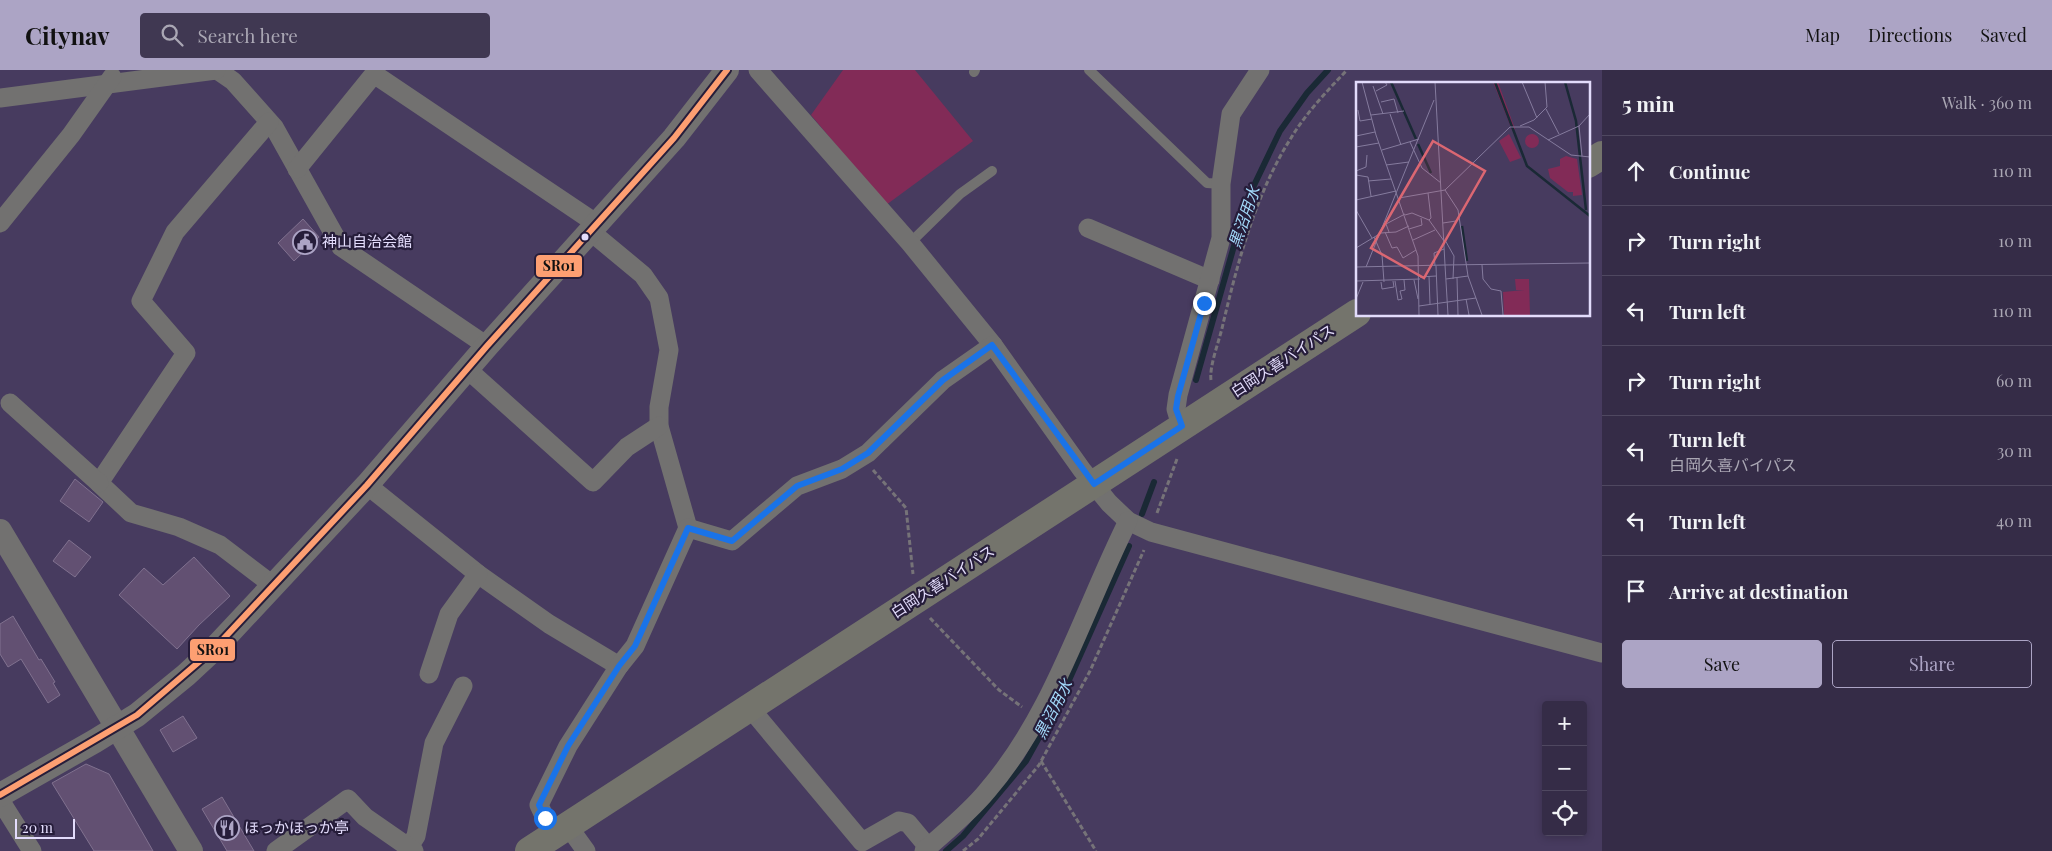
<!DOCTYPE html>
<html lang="en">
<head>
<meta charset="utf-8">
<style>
  body { margin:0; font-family:"Playfair Display","Noto Sans JP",serif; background:#403852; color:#f1f3f6 }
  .controls { position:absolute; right:15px; bottom:15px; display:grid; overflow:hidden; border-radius:5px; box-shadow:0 2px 8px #0003 }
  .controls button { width:45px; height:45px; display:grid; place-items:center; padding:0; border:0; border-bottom:1px solid #4f4860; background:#352c47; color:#f1f3f6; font:25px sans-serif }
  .scale { position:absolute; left:15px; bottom:12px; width:60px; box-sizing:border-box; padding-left:5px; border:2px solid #e3dcfc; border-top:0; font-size:14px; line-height:18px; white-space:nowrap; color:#e3dcfc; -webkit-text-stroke:4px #261d3a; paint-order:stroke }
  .stop { position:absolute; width:15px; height:15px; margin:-11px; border:4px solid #1a73e8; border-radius:50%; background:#fff }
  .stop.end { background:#1a73e8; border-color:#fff; box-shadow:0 1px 5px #0008 }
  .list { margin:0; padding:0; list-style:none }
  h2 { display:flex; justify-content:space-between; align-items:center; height:65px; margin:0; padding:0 20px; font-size:21px }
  h2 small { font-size:16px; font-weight:400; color:#aaa7b4 }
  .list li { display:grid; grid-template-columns:32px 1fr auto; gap:15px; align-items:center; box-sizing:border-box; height:70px; padding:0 20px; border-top:1px solid #4f4860 }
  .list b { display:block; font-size:19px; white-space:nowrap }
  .list p { margin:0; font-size:16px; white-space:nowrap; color:#aaa7b4 }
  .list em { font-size:16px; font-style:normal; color:#aaa7b4 }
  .actions { display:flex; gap:10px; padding:15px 20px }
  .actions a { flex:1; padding:11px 0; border:1px solid #aca4c5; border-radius:5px; text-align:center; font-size:18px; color:#aca4c5 }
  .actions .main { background:#aca4c5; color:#111 }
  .icon { flex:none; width:28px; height:28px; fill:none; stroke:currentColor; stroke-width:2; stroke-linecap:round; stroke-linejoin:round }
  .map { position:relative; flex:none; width:1602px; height:781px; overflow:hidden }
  header { display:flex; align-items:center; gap:30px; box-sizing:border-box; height:70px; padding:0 25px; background:#aca4c5; color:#111 }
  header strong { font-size:24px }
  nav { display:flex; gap:28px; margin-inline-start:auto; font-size:18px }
  .search { width:350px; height:45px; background:#403852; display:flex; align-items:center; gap:12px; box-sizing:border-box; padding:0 18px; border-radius:5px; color:#aaa7b4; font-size:19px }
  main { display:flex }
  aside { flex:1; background:#352c47 }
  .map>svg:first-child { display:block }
  .green { fill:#822b57 }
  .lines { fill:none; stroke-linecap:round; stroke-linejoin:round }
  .stream { stroke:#1a2935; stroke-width:6 }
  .building { fill:#625072; stroke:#80718f }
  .path { stroke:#767378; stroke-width:3; stroke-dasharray:5 2.5; stroke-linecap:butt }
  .service { stroke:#727170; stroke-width:10 }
  .minor { stroke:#727170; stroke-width:19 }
  .tertiary { stroke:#727170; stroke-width:24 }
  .primary { stroke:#74746c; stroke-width:28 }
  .bus-1-casing { stroke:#261d3a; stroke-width:10 }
  .bus-1 { stroke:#fd9f72; stroke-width:6 }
  .route { stroke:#1a73e8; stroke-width:6 }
  .bus-dot { fill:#e3dcfc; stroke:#261d3a; stroke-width:2 }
  .labels { text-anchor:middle; stroke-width:4.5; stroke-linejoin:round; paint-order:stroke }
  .poi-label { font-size:15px; fill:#e3dcfc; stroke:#261d3a; text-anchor:start }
  .street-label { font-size:15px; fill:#e3dcfc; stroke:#261d3a }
  .water-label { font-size:16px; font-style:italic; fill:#a2d8f9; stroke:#261d3a }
  .inset-river { fill:none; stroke:#1a2935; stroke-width:2.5 }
  .inset-road { fill:none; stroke:#857b9e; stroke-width:1 }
  .view { fill:#db6772; fill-opacity:0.15; stroke:#db6772; stroke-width:2.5 }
  .inset-edge { fill:none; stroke:#e3dcfc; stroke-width:2.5 }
  .line-badge { stroke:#261d3a; stroke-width:2 }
  .pale-badge-label { font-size:14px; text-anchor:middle; font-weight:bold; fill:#111 }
</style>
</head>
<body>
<header>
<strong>Citynav</strong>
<div class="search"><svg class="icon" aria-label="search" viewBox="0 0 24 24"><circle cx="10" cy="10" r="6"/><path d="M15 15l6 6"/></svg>Search here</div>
<nav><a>Map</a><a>Directions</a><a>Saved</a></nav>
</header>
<main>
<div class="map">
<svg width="1602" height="781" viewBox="0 0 1602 781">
  <rect width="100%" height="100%" fill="#473b5f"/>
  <!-- green -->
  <polygon class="green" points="843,0 915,0 973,71 886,135 811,45"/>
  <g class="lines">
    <!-- stream -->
    <g class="stream">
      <polyline points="1196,310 1247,130 1280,61 1307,23 1328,0"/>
      <polyline points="1142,444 1154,412"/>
      <polyline points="946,781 963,766 1026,691 1061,628 1129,476"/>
    </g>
  </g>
  <!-- building -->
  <g class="building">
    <polygon points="303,149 319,167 294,191 278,173"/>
    <polygon points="75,409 103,432 89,452 60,431"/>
    <polygon points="69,470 91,487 75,507 53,491"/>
    <polygon points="194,487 230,526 199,555 177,579 119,525 144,498 163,515"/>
    <polygon points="13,546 39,590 41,589 55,612 53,613 60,625 48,633 21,589 8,597 0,584 0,554"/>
    <polygon points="183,646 197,668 173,682 160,660"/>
    <polygon points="86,694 109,704 153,781 94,781 52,713"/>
    <polygon points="222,727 254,781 227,781 202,739"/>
  </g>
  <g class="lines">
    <!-- path -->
    <g class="path">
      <path d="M1211,310c-2,-14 9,-41 12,-56 15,-63 33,-131 68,-186 15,-25 36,-47 56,-68"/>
      <polyline points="873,400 906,438 913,504"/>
      <polyline points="1157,443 1177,389"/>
      <polyline points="930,548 999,620 1022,637"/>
      <polyline points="1041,691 1096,781"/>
      <polyline points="963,781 978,769 1039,695 1090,601 1144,480"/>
    </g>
    <!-- service -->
    <g class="service">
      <polyline points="1089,0 1207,113 1221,114"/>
      <polyline points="974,2 975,0"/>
      <polyline points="910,173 960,124 992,101"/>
    </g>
    <!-- minor -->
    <g class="minor">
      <polyline points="217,0 233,11 274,57 341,177 487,276"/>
      <polyline points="758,0 910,173 993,275 1082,400 1109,433 1128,451 1151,462 1602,583"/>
      <polyline points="0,28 216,0"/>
      <polyline points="269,52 175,162 141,231 186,283 99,413 131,443 179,457 220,475 274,516"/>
      <polyline points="297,99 374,4 597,154"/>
      <polyline points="0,153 71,65 112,7"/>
      <polyline points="1088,158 1210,210"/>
      <polyline points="590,161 643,205 659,228 669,280 659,337 659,356 688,458"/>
      <polyline points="467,299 593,412 627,377 659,356"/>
      <polyline points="10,333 99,413"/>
      <polyline points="1181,356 1176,339 1178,325 1221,168 1221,114 1231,44 1260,0"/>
      <polyline points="367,415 478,504 549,554 619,596"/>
      <polyline points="429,604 449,544 478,504"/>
      <polyline points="750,638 862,772 899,751 908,753 928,777"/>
      <polyline points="0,730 32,781"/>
      <polyline points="568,756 586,781"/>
      <polyline points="553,765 539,735 568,676 619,596 635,576 688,458 732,471 797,416 842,399 868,383 943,310 993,275"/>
      <polyline points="409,777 416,766 434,673 463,616"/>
      <polyline points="276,781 348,729 365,747 414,781"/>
      <path d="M924,781c21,-19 45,-38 63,-60 67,-78 96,-180 141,-270"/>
    </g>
    <!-- tertiary -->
    <g class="tertiary">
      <polyline points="0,461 191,781"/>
      <polyline points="0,725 95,671 137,645 186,605 214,579 367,415 487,276 674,68 727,0"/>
    </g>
    <!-- primary -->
    <g class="primary">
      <polyline points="1588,94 1602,85"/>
      <polyline points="529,781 1357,243"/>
    </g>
    <defs>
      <polyline id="bus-1" points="0,725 137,645 214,579 367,415 487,276 674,68 727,0"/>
    </defs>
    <!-- bus-1 casing -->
    <use href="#bus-1" class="bus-1-casing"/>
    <!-- bus-1 -->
    <use href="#bus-1" class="bus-1"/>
  </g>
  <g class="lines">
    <!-- route -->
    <polyline class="route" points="545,748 539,735 568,676 619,596 635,576 688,458 732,471 797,416 842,399 868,383 943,310 992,275 1094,414 1182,356 1176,339 1178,326 1204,233"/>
  </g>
  <!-- icons -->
  <defs>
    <symbol id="civic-ring" viewBox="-11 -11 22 22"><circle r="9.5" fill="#261d3a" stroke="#aca4c5" stroke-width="1.5"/><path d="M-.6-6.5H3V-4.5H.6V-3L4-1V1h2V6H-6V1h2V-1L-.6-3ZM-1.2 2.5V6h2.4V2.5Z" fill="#aca4c5"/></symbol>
    <symbol id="restaurant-ring" viewBox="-11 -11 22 22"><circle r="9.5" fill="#261d3a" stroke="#aca4c5" stroke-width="1.5"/><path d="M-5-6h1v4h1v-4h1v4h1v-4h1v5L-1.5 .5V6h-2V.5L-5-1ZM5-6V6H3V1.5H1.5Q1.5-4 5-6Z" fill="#aca4c5"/></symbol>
  </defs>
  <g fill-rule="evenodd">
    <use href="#civic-ring" x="291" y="158" width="28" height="28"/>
    <use href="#restaurant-ring" x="213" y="744" width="28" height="28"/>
  </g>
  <!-- markers -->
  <circle class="bus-dot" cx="585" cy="167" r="4.5"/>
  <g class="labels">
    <!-- poi labels -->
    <g class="poi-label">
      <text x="322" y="177">神山自治会館</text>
      <text x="244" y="763">ほっかほっか亭</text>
    </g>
    <!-- street labels -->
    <g class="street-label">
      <text transform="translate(1283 291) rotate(-33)" y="5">白岡久喜バイパス</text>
      <text transform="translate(943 512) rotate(-33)" y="5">白岡久喜バイパス</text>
    </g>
    <!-- water labels -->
    <g class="water-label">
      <text transform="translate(1244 147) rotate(-71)" y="6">黒沼用水</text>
      <text transform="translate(1053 639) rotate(-63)" y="6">黒沼用水</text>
    </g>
  </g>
  <!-- overview -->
  <g transform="translate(1356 12)">
    <rect width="234" height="234" fill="#473b5f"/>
    <path d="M137,0h5l17,47 -3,1zM169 59a7 7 0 1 1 14 0a7 7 0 1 1-14 0ZM153,52l12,24 -11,4 -11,-21zM210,74l11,3 5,36 -9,1v-4h-5l-18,-14 -2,-9 12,-3v-7zM159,197h14l1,36h-26l-1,-23 21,-2h-8z" fill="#822b57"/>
    <path class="inset-river" d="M35,0l25,57M139,0l32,84 63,50M209,0l11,39 10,89M62,62l13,29M106,144l5,35"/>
    <path class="inset-road" d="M6,0l14,53 42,121 1,59M79,0l10,183 145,-2M166,0l15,36M17,4l10,28M20,9l11,-6 -2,-3M25,20l13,-3 4,14M190,27l13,25M2,28l2,11 12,-2M34,32l11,31M15,33l33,-4M164,44l14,-6 13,-13 -2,-25M223,44l3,30M0,54l19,-4M192,58l31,-14 11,-12M54,60l12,26 19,15M0,65l23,-4M26,68l37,-11M30,83l23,-3M0,89l10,-4 1,-12M0,93l12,2 3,19M12,99l23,-2M89,108l13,20 10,66 14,39M72,111l3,25 -2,2 15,21M43,116l46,-8 65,-63h19l42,28 19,2M0,118l40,-9M0,128l16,28M49,133l7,-2 17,7M87,141l13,-2 3,-5M53,147l13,-4 -1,-7M29,150l7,16 5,-1 6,11 13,-8M33,150l-3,-8 19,-10M18,155l8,18 2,27M57,158l22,-10M89,158l9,16 -1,23M0,166l25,-15 15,-1 13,-6M126,183l1,14 8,10 10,2 2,24M79,184l-1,-13 10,-4M80,184l2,49M0,185l89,-2 3,50M10,185l68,-167M0,188v17M73,194l1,28M64,195l16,-1M101,196l1,37M90,197l22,-3M58,198l4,19M0,199l64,-2M39,199l3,19 4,-1 -2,-8 5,-1 -1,-10M25,200l1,7 12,-2 -1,-6M0,217l7,-17M110,217l3,16M63,224l57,-8"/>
    <path class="view" d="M77,59l52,30 -61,107 -53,-30z"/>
    <rect width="234" height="234" class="inset-edge"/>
  </g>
  <g class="line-badge">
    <rect x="535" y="184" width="48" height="24" rx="5" fill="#fd9f72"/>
    <rect x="189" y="568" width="47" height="24" rx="5" fill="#fd9f72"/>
  </g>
  <g class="pale-badge-label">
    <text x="559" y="201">SR01</text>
    <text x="213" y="585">SR01</text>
  </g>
</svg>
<div class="controls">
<button>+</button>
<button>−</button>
<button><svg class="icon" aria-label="locate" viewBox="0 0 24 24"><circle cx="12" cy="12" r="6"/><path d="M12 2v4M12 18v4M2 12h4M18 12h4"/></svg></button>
</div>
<div class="scale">20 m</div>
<div class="stop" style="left:545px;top:748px"></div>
<div class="stop end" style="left:1204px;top:233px"></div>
</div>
<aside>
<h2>5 min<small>Walk · 360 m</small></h2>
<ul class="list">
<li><svg class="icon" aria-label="ahead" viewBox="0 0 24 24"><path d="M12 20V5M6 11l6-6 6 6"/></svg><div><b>Continue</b></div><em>110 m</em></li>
<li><svg class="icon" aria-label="right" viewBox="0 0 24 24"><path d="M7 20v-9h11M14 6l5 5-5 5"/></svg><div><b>Turn right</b></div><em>10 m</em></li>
<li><svg class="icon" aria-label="left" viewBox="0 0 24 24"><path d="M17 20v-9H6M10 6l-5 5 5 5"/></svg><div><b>Turn left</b></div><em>110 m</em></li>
<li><svg class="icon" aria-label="right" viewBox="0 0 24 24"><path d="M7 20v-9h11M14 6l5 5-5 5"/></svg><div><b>Turn right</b></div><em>60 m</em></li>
<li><svg class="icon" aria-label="left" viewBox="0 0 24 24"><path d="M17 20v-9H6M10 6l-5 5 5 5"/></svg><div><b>Turn left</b><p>白岡久喜バイパス</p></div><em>30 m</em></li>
<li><svg class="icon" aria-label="left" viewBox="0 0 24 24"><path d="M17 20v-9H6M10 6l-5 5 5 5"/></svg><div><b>Turn left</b></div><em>40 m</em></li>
<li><svg class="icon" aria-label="arrive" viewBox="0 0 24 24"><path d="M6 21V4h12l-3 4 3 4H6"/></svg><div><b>Arrive at destination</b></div></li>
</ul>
<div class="actions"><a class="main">Save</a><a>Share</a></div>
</aside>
</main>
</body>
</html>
